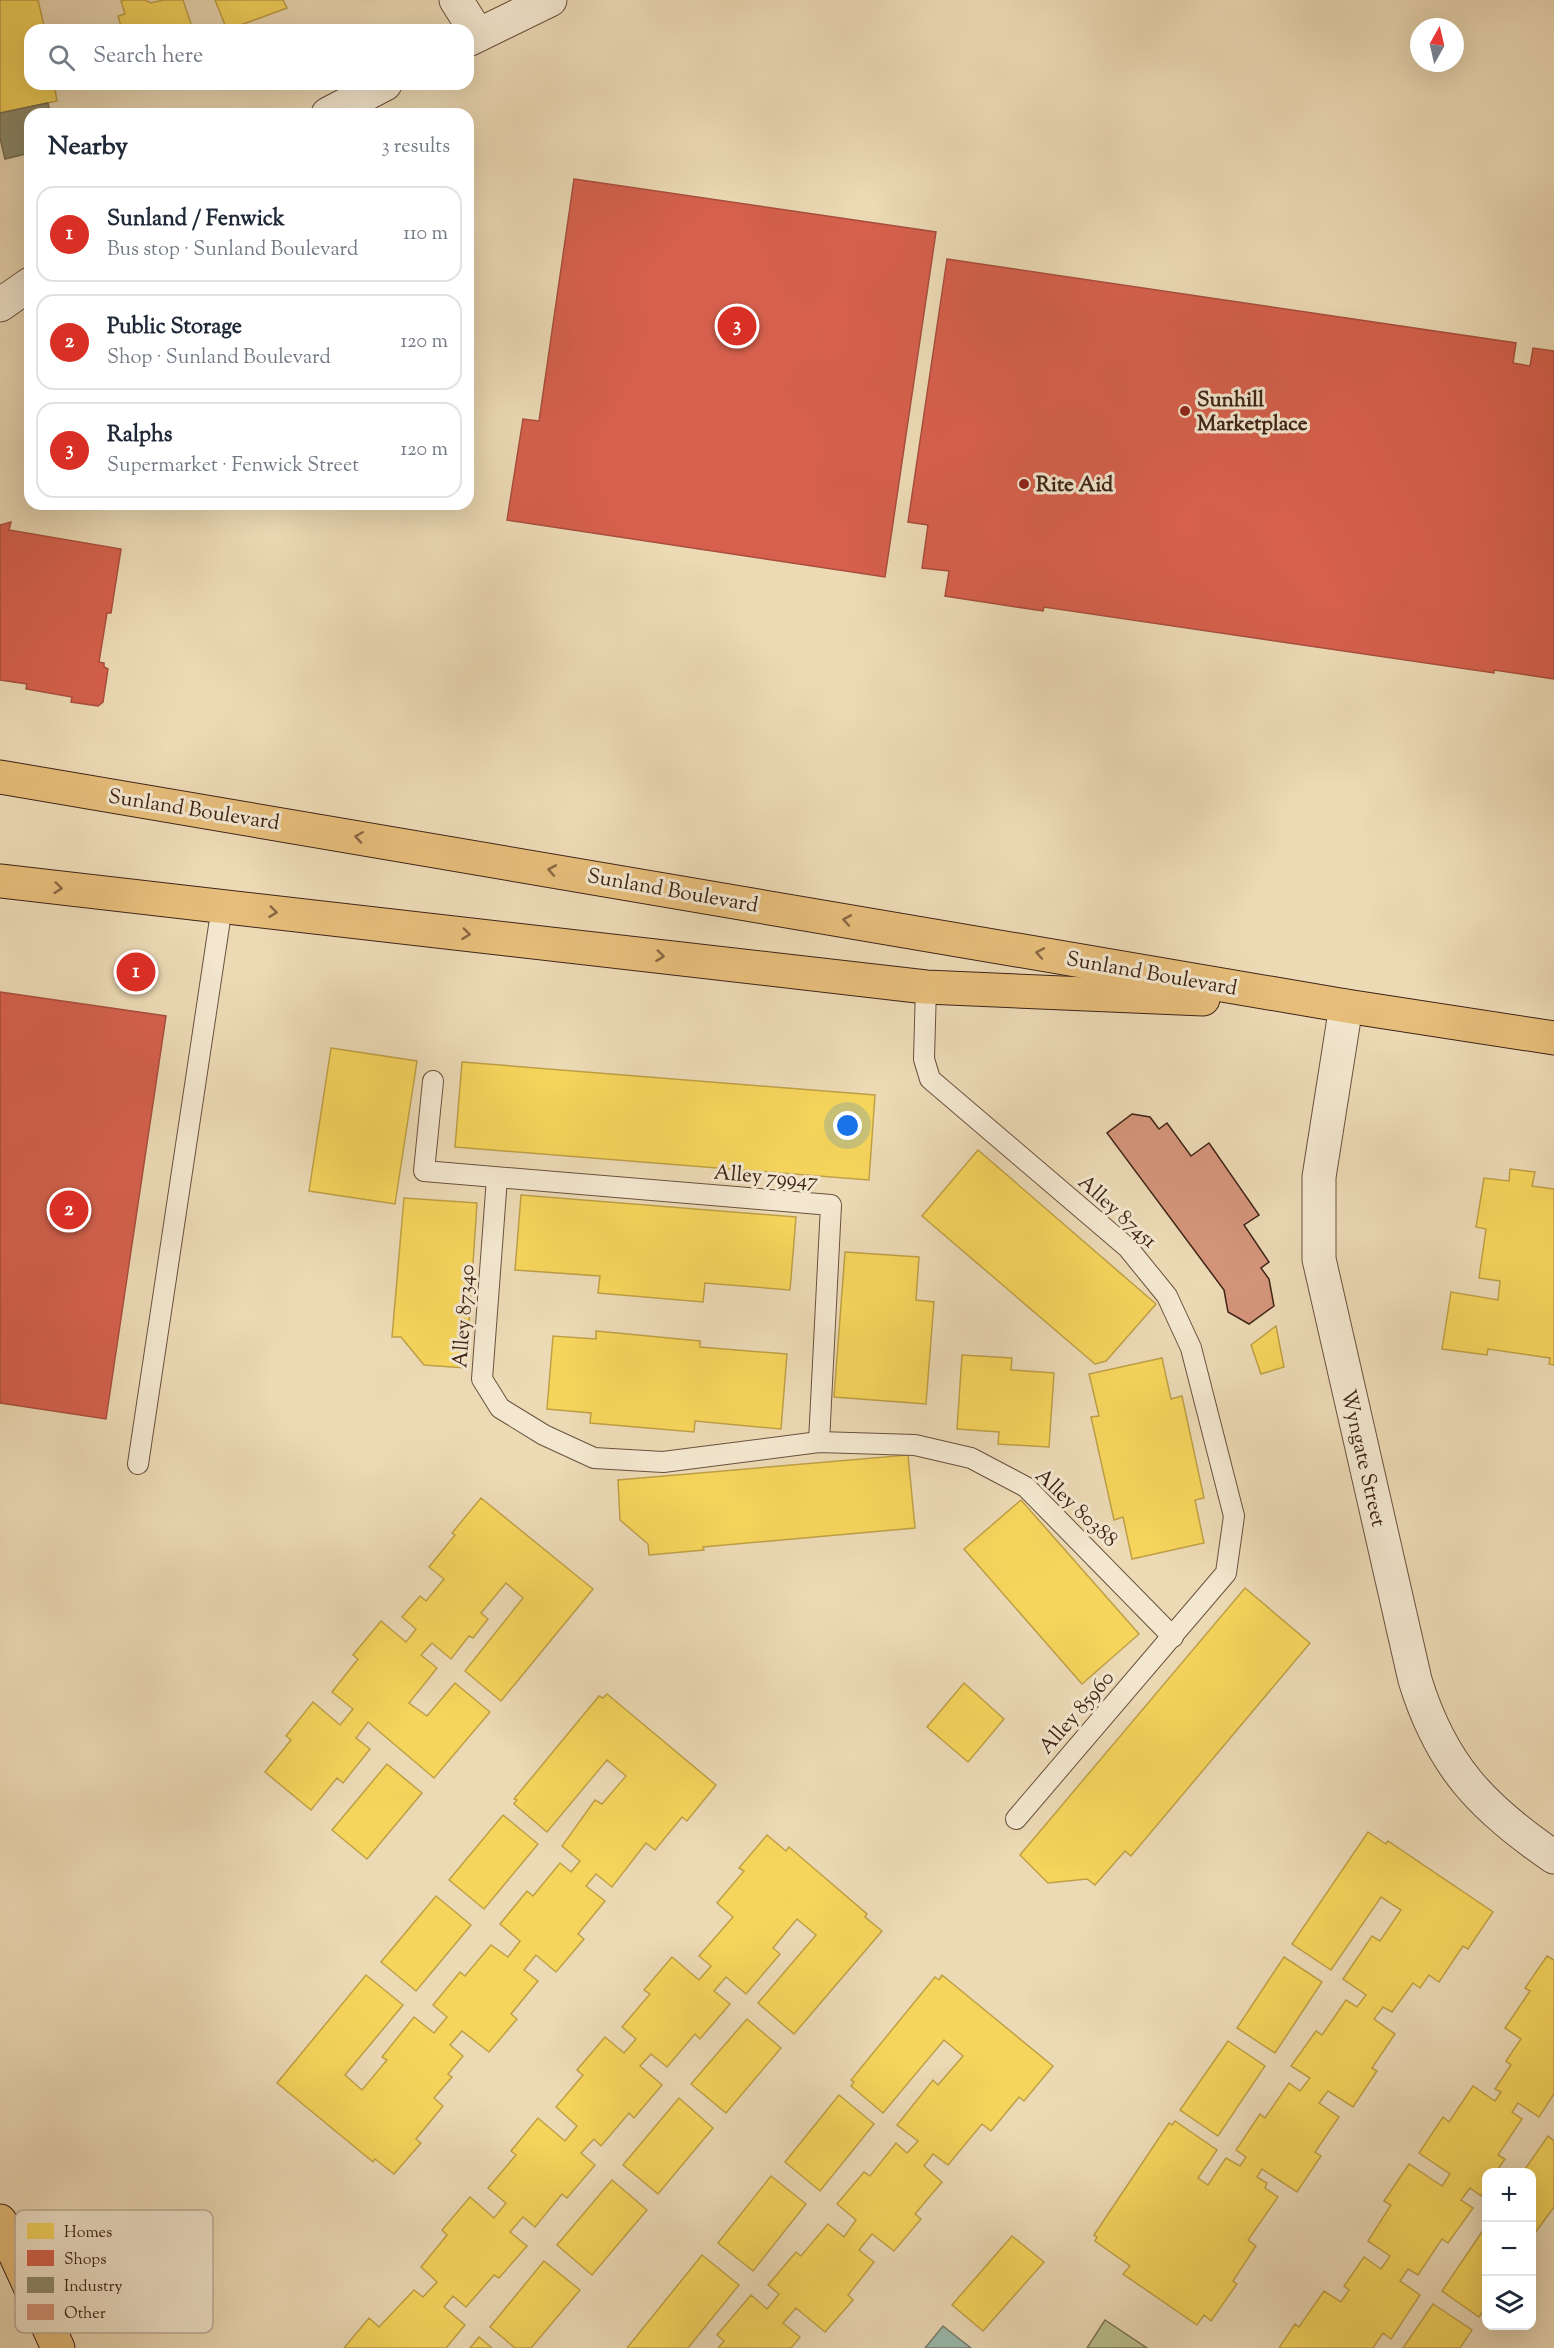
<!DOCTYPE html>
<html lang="en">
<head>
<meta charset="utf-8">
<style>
  body { margin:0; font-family:"Sorts Mill Goudy",serif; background:#f6f6f7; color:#1f2937 }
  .controls { position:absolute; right:18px; bottom:18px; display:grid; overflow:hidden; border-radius:12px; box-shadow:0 6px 24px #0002 }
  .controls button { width:54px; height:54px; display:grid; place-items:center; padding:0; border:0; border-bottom:2px solid #e0e1e3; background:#fff; color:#1f2937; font:30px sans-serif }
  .compass { position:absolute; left:1410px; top:18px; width:54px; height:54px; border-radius:50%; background:#fff; box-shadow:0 6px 24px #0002; rotate:8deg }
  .you { position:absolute; left:848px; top:1126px; width:21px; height:21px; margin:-15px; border:4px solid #fff; border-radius:50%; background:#1a73e8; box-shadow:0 0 0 9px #1a73e833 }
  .badge { display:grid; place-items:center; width:39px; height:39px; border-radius:50%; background:#d93025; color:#fff; font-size:20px; font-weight:700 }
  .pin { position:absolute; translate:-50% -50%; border:3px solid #fff; box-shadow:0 2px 6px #0006 }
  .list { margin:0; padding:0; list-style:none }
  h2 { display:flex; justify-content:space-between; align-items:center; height:78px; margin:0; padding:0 24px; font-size:26px }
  h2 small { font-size:20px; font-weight:400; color:#747a83 }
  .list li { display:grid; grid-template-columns:39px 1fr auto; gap:18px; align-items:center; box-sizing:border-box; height:96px; margin:0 12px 12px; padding:0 12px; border:2px solid #e0e1e3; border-radius:18px }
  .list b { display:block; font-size:22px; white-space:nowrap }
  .list p { margin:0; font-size:20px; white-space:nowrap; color:#747a83 }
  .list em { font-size:20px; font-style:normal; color:#747a83 }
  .icon { flex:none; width:33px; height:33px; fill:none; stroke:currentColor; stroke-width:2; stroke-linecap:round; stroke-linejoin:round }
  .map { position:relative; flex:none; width:1554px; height:2348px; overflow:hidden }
  .search { position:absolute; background:#fff; box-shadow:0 6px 24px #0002; left:24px; top:24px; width:450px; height:66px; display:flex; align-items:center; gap:15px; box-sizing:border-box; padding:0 21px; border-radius:18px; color:#747a83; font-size:22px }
  .panel { position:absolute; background:#fff; box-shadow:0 6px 24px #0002; left:24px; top:108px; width:450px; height:402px; border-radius:18px }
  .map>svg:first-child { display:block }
  .grass { fill:#b9bf8c; stroke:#7c7152; stroke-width:1.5 }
  .water { fill:#99bbae; stroke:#757e72; stroke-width:1.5 }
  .homes { fill:#f6d55c; stroke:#bfa047; stroke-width:1.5 }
  .shops { fill:#d6604d; stroke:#a84e3d; stroke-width:1.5 }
  .industry { fill:#8c8c6e; stroke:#756c54; stroke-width:1.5 }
  .building { fill:#d5957b; stroke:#3e2317; stroke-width:1.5 }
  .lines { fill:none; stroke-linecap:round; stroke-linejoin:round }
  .lane-casing { stroke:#6a513e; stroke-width:22 }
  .street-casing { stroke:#6a513e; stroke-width:35 }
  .primary-casing { stroke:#3e2317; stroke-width:35 }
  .highway-casing { stroke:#3e2317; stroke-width:35 }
  .lane { stroke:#f3e7cf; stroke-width:20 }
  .street { stroke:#f3e7cf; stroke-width:33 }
  .primary { stroke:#e6bd7a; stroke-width:33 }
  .highway { stroke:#e6bd7a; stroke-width:33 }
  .oneway { stroke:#8a6844 }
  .poi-dot { fill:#8f2418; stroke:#f3e7cf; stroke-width:2 }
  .labels { text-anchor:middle; stroke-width:6; stroke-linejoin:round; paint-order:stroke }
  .poi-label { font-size:21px; font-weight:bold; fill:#3e2317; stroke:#f3e7cf; text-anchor:start }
  .street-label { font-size:21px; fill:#3e2317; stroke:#f3e7cf }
  .key { fill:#f3e7cf; stroke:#bdac98; stroke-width:1.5 }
  .key-label { font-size:16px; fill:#3e2317 }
</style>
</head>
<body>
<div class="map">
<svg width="1554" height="2348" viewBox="0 0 1554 2348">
  <rect width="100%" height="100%" fill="#ecdab5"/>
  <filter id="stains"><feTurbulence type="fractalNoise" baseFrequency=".00333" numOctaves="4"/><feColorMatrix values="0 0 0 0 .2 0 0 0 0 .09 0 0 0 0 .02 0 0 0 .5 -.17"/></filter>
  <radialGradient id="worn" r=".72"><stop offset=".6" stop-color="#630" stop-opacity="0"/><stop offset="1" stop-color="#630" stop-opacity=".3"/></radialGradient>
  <!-- grass -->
  <polygon class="grass" points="1105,2320 1147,2348 1087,2348"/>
  <!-- water -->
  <polygon class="water" points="943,2326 971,2348 925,2348"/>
  <!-- homes -->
  <g class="homes">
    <polygon points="0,0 38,0 45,30 30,30 30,84 54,84 57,101 0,113"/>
    <polygon points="125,0 145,0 151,3 163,0 183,0 193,30 122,30 118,16 125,14 121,1"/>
    <polygon points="215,0 283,0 287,8 227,30"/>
    <polygon points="331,1048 417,1061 395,1204 309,1191"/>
    <polygon points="462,1062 875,1095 869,1180 455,1147"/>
    <polygon points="978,1150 1156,1304 1106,1361 1095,1364 922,1216"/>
    <polygon points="1510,1169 1535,1172 1532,1186 1554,1189 1554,1365 1549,1364 1550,1358 1488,1349 1487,1355 1442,1349 1451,1292 1498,1300 1500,1281 1479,1278 1486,1229 1476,1227 1484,1178 1509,1181"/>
    <polygon points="521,1195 796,1217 790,1290 705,1283 703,1302 598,1293 600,1276 515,1270"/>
    <polygon points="404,1198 477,1203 466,1368 424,1365 401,1337 392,1337"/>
    <polygon points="845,1252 919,1257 916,1300 934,1302 926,1404 834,1397"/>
    <polygon points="1276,1326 1284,1367 1261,1374 1251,1345"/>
    <polygon points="596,1331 700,1341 700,1347 787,1354 781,1429 695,1421 694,1432 590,1423 591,1413 547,1409 553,1336 596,1339"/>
    <polygon points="962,1355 1012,1358 1011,1370 1054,1373 1049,1447 998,1444 999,1432 957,1429"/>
    <polygon points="1162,1358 1171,1399 1182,1396 1204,1498 1195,1500 1204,1543 1132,1559 1123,1517 1114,1520 1091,1417 1099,1416 1089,1374"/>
    <polygon points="908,1455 915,1528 703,1547 704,1550 649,1555 648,1544 620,1520 618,1480"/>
    <polygon points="481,1498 593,1589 501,1701 465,1671 523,1598 506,1583 481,1613 488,1619 473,1638 469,1636 451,1659 432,1643 421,1655 437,1668 409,1703 427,1716 455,1683 490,1712 434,1778 368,1722 356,1738 370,1749 343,1783 337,1778 311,1810 265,1772 291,1740 286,1736 313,1702 340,1725 353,1709 332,1692 358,1659 353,1655 381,1621 406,1642 416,1629 402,1617 420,1596 426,1601 444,1579 429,1567 455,1535 452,1533"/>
    <polygon points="1021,1500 1139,1634 1082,1684 964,1549"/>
    <polygon points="1245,1588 1310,1643 1131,1856 1125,1851 1095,1885 1087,1879 1048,1883 1020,1855"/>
    <polygon points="964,1683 1004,1719 968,1762 927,1727"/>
    <polygon points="607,1694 716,1785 687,1821 682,1817 655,1850 646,1843 612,1887 596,1874 586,1886 605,1901 578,1934 584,1939 556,1972 536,1955 524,1970 538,1981 511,2014 517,2019 489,2052 462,2031 450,2045 463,2056 448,2074 452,2077 434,2098 443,2106 416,2139 421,2143 394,2174 375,2159 373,2162 277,2083 366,1975 403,2005 345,2075 362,2090 387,2060 382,2057 414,2017 434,2033 447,2017 433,2005 460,1972 465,1976 491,1945 508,1957 520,1941 500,1924 527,1891 533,1896 560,1863 571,1872 580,1861 562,1846 595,1800 602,1804 626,1776 607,1760 547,1832 514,1804 517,1800 514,1799 599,1696 603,1698"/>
    <polygon points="387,1764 422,1793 367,1859 332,1830"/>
    <polygon points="503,1815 538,1844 484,1909 449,1880"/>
    <polygon points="1368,1832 1386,1844 1388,1841 1493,1912 1468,1949 1463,1946 1439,1982 1429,1975 1420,1988 1413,1983 1392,2012 1383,2007 1374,2019 1395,2034 1372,2068 1377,2071 1353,2107 1328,2091 1319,2103 1339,2117 1315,2152 1321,2156 1297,2192 1262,2169 1257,2177 1267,2183 1265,2188 1278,2197 1248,2240 1256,2246 1233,2281 1237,2284 1211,2321 1204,2315 1197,2325 1123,2274 1130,2266 1095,2241 1097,2237 1094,2235 1169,2123 1172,2125 1175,2121 1217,2150 1198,2178 1208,2185 1226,2158 1240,2166 1246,2157 1236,2150 1260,2114 1265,2118 1289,2083 1300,2091 1310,2078 1291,2066 1316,2031 1322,2035 1346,2000 1357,2007 1366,1995 1343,1979 1372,1936 1380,1941 1401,1910 1381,1897 1331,1970 1292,1944"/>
    <polygon points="767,1835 786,1851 789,1847 867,1914 865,1917 882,1931 794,2034 758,2003 816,1935 797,1919 773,1948 780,1954 746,1994 726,1977 714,1991 730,2004 700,2039 695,2034 667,2067 651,2054 640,2066 662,2085 634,2118 629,2113 601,2146 594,2139 581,2153 595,2165 567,2198 562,2194 535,2227 523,2217 510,2232 527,2246 499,2278 494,2275 466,2307 453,2296 444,2307 465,2325 446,2348 344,2348 369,2318 379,2327 414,2290 423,2297 437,2282 421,2267 447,2235 442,2230 470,2197 494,2218 506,2203 488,2188 516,2155 511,2151 538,2118 565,2141 577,2126 556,2107 583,2075 577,2070 605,2037 624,2053 636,2039 622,2027 650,1994 644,1990 672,1957 699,1980 711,1966 699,1956 733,1917 717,1903 744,1871 739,1868"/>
    <polygon points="436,1896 471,1925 416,1991 381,1962"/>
    <polygon points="1547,1956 1554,1960 1554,2094 1539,2117 1518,2103 1512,2112 1522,2119 1498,2155 1505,2159 1496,2172 1486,2172 1486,2187 1481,2196 1470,2188 1461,2200 1473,2208 1448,2243 1442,2239 1418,2275 1408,2269 1400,2281 1420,2295 1391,2339 1383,2333 1373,2348 1279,2348 1295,2324 1299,2327 1324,2291 1341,2302 1349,2290 1344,2286 1364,2257 1381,2269 1390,2256 1368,2241 1391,2205 1384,2201 1409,2164 1442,2186 1450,2174 1419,2153 1443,2117 1449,2122 1473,2086 1495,2101 1501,2092 1495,2089 1511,2065 1506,2061 1521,2039 1505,2028 1530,1991 1525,1988"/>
    <polygon points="1284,1957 1322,1982 1275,2053 1237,2028"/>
    <polygon points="942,1975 1053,2066 1024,2101 1019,2097 991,2131 982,2124 948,2165 933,2154 924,2166 942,2182 915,2214 921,2219 894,2251 872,2234 859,2250 874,2262 848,2295 853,2300 825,2332 796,2308 783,2323 800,2337 791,2348 718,2348 724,2341 717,2335 751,2295 767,2309 779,2294 768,2285 796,2252 801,2256 828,2224 844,2237 856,2220 837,2204 864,2172 870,2176 896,2143 907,2153 918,2141 897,2125 933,2080 938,2085 963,2056 944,2040 883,2113 851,2086 854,2082 851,2080 935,1977 939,1980"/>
    <polygon points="747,2019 781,2048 726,2113 691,2084"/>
    <polygon points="1228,2041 1265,2066 1218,2136 1180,2110"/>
    <polygon points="839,2095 874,2124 820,2191 785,2162"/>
    <polygon points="679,2098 713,2128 658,2194 623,2165"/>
    <polygon points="1548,2136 1554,2141 1554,2207 1535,2233 1532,2230 1532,2172 1523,2172"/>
    <polygon points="771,2176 806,2204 753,2271 718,2243"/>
    <polygon points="612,2180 647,2210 592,2275 557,2245"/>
    <polygon points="1486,2226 1486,2306 1479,2317 1442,2291"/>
    <polygon points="1012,2236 1044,2262 983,2331 952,2305"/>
    <polygon points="702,2255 739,2285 688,2348 627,2348"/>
    <polygon points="544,2261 580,2290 531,2348 515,2348 490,2327"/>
    <polygon points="1433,2304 1472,2330 1460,2348 1403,2348"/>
    <polygon points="479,2337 492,2348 470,2348"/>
  </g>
  <!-- shops -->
  <g class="shops">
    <polygon points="574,179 936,232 885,577 507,520 523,419 539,421"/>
    <polygon points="947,259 1516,343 1513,363 1530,366 1533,348 1554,351 1554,679 1494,670 1494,673 1044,607 1043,611 945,596 949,571 922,568 928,525 908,522"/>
    <polygon points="11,522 9,530 121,549 111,613 107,613 99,662 104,663 104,667 108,669 103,702 98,706 71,702 72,697 26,689 27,684 0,680 0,525"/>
    <polygon points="0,992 166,1016 106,1419 0,1403"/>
  </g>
  <!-- industry -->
  <polygon class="industry" points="48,103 50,114 30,114 30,153 5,159 0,138 0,113"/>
  <!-- building -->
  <polygon class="building" points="1132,1114 1150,1117 1159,1129 1167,1123 1191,1156 1209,1143 1259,1215 1244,1225 1269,1262 1261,1268 1269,1279 1274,1306 1249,1324 1228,1312 1224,1290 1107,1133"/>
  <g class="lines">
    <defs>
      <g id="lane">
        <polyline points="926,987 924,1059 930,1079 1128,1248 1167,1296 1191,1348 1234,1516 1226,1573 1016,1819"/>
        <polyline points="433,1081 424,1171 831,1205 819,1442"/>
        <polyline points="497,1178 482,1379 500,1408 544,1435 594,1458 663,1462 819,1442 915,1445 971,1458 1026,1487 1173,1637"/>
        <polyline points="138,1464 222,906"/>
      </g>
      <g id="street">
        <polyline points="456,0 478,35"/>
        <polyline points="468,40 550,0"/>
        <polyline points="328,114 385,84"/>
        <polyline points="0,305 30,284"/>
        <path d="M1346,1006l-27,171v82l96,421c26,85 67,128 139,177"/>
      </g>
      <g id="primary">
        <polyline points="0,777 1346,1006 1554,1038"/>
        <polyline points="0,881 926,987 1203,999"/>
      </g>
      <polyline id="highway" points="0,2221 58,2348"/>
    </defs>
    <!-- lane casing -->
    <use href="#lane" class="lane-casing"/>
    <!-- street casing -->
    <use href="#street" class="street-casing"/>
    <!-- primary casing -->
    <use href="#primary" class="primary-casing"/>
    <!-- highway casing -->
    <use href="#highway" class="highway-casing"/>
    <!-- lane -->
    <use href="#lane" class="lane"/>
    <!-- street -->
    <use href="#street" class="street"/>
    <!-- primary -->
    <use href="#primary" class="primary"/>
    <!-- highway -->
    <use href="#highway" class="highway"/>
  </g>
  <!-- one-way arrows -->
  <defs><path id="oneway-chevron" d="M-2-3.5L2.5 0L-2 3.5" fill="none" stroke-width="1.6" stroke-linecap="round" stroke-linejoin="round" transform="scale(1.5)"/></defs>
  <g class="oneway">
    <use href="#oneway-chevron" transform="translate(359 837) rotate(-171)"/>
    <use href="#oneway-chevron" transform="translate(552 870) rotate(-170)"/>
    <use href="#oneway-chevron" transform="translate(58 888) rotate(6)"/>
    <use href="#oneway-chevron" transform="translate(273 912) rotate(7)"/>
    <use href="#oneway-chevron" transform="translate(847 920) rotate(-170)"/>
    <use href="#oneway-chevron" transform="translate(466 934) rotate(7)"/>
    <use href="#oneway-chevron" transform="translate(1040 953) rotate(-170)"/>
    <use href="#oneway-chevron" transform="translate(660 956) rotate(7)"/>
  </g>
  <!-- markers -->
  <g class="poi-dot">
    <circle cx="1185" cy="411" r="6"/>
    <circle cx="1024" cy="484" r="6"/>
  </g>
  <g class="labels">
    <!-- poi labels -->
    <g class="poi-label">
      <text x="1197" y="406">Sunhill<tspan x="1197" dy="24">Marketplace</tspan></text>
      <text x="1036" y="491">Rite Aid</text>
    </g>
    <!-- street labels -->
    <g class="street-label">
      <text transform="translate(194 809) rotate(9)" y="7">Sunland Boulevard</text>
      <text transform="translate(673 890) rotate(10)" y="7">Sunland Boulevard</text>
      <text transform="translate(1152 973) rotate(10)" y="7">Sunland Boulevard</text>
      <text transform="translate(766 1176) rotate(5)" y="7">Alley 79947</text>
      <text transform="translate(1118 1211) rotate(42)" y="7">Alley 87451</text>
      <text transform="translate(463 1316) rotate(-86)" y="7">Alley 87340</text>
      <text transform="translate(1364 1458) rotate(77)" y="7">Wyngate Street</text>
      <text transform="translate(1077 1507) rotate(43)" y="7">Alley 80388</text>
      <text transform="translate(1076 1712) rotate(-49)" y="7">Alley 85960</text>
    </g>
  </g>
  <!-- legend -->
  <rect x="15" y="2210" width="198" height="123" rx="9" class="key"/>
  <rect x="27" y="2223" width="27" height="16" fill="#f6d55c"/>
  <rect x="27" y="2250" width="27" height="16" fill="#d6604d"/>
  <rect x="27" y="2277" width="27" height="16" fill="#8c8c6e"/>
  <rect x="27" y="2304" width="27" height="16" fill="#d5957b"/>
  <g class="key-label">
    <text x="64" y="2237">Homes</text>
    <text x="64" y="2264">Shops</text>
    <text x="64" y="2291">Industry</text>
    <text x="64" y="2318">Other</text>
  </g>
  <rect width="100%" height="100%" filter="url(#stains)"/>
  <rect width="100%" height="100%" fill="url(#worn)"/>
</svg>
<div class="controls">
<button>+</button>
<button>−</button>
<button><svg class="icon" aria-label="layers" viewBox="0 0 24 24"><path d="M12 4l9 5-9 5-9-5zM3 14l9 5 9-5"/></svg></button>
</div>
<svg class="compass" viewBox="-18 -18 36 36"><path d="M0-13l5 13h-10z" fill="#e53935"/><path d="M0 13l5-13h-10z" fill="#747a83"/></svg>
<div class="you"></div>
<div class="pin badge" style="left:136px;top:972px">1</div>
<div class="pin badge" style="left:69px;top:1210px">2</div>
<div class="pin badge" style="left:737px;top:326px">3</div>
<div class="search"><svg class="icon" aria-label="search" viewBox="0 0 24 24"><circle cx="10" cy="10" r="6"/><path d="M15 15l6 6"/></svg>Search here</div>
<section class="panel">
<h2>Nearby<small>3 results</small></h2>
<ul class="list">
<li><span class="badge">1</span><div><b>Sunland / Fenwick</b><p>Bus stop · Sunland Boulevard</p></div><em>110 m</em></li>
<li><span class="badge">2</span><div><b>Public Storage</b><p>Shop · Sunland Boulevard</p></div><em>120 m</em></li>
<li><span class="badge">3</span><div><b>Ralphs</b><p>Supermarket · Fenwick Street</p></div><em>120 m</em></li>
</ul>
</section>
</div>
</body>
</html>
